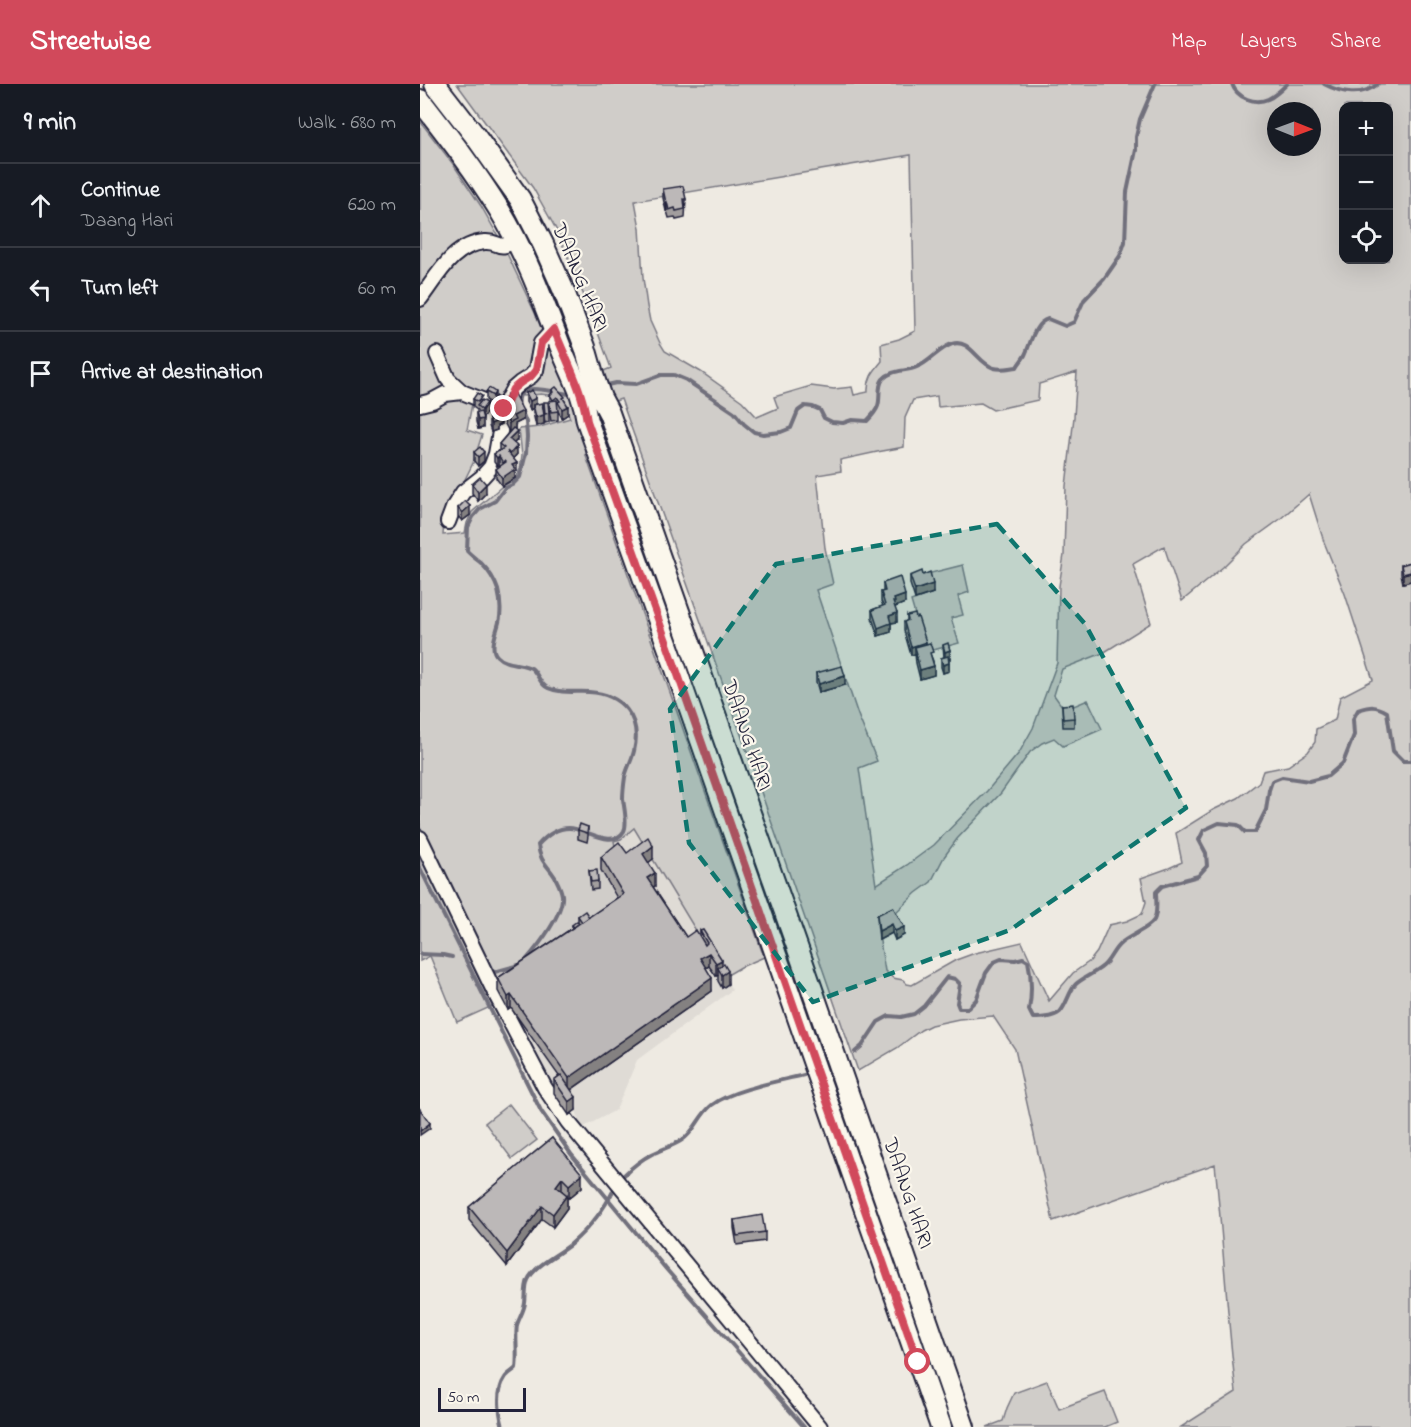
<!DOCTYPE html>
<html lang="en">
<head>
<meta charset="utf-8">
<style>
  body { margin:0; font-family:"Indie Flower",sans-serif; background:#20242c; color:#f1f3f6 }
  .controls { position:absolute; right:18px; top:18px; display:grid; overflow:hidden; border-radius:12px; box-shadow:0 6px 24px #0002 }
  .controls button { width:54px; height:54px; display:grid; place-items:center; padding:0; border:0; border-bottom:2px solid #363941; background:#171b24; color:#f1f3f6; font:30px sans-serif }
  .compass { position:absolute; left:847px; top:18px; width:54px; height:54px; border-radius:50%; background:#171b24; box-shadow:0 6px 24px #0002; rotate:91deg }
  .scale { position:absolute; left:18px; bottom:15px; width:88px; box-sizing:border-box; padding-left:6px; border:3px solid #22223b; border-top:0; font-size:16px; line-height:21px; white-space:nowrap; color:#22223b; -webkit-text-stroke:4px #fbf7ec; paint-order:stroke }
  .stop { position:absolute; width:18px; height:18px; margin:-14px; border:4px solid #d1495b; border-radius:50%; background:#fff }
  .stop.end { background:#d1495b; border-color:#fff; box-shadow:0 2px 6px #0008 }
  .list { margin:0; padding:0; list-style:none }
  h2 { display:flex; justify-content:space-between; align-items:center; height:78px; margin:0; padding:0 24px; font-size:26px }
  h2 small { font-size:20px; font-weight:400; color:#9ea1a6 }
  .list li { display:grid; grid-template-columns:39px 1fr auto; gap:18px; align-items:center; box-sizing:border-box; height:84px; padding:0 24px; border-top:2px solid #363941 }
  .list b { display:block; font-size:22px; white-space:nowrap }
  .list p { margin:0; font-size:20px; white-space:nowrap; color:#9ea1a6 }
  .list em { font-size:20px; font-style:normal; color:#9ea1a6 }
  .icon { flex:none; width:33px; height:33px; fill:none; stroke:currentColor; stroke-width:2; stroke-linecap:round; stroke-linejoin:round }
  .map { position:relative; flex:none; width:991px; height:1343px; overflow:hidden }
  header { display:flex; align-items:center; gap:36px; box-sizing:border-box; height:84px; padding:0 30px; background:#d1495b; color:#fff }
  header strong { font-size:28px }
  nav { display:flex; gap:33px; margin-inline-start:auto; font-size:21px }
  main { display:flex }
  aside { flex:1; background:#171b24 }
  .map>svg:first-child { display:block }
  .built { fill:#dfdbd5 }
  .green { fill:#d0cdc9; stroke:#797882; stroke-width:1.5; fill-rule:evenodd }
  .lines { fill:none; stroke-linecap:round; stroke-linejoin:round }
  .stream { stroke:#716f7c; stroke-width:4 }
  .minor-casing { stroke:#22223b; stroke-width:18 }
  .primary-casing { stroke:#22223b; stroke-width:24 }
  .minor { stroke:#fbf7ec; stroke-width:14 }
  .primary { stroke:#fbf7ec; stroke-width:20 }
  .wall { fill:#a29e9e; stroke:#22223b; stroke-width:1.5 }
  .shaded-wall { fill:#848181; stroke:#22223b; stroke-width:1.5 }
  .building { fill:#bcb8b8; stroke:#22223b; stroke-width:1.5 }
  .route { stroke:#d1495b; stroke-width:8 }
  .marked { fill:#0f766e; fill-opacity:0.2; stroke:#0f766e; stroke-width:4.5; stroke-dasharray:12 8; stroke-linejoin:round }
  .labels { text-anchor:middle; stroke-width:4.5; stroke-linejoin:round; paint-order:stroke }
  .street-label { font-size:21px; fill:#22223b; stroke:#fbf7ec }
</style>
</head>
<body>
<header>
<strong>Streetwise</strong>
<nav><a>Map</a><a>Layers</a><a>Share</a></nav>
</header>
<main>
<aside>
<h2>9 min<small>Walk · 680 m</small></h2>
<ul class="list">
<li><svg class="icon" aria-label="ahead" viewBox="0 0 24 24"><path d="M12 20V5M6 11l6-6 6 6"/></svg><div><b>Continue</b><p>Daang Hari</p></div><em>620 m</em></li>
<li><svg class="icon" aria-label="left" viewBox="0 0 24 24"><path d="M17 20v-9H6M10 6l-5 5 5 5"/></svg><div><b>Turn left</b></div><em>60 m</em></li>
<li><svg class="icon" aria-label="arrive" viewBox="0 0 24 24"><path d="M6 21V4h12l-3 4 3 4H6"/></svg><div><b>Arrive at destination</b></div></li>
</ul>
</aside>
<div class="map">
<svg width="991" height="1343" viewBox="0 0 991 1343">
  <rect width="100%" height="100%" fill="#eeeae2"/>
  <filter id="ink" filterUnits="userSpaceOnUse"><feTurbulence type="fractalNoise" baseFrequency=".0167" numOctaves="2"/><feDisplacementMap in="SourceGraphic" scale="12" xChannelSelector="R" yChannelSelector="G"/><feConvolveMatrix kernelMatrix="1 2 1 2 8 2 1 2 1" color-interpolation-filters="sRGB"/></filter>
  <g filter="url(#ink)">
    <!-- built -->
    <polygon class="built" points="214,743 312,906 217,976 196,1026 162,1044 156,1027 149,1031 135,1012 78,907 181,786 194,757 201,755"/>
    <!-- green -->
    <g class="green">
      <path d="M37,0h954v1343h-230l55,-35c-9,-76 -13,-152 -21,-228l-162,57 -38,-172 -22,-33 -34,3 -28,6 -10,5 -24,18 -39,23 -121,-348 -116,-324 -9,3 -11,-30 10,-4 -24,-65 -30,-72 -24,-43zM924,22h44v154h-44zM856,27h36v36h-36zM491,71l4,176 -16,8 -18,5 1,17c-8,10 -15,17 -14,31l-14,3 -2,-8 -18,2 -23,-3 -37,11 4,11 -21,9 -15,-16 -41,-29 -36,-21 -5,-8 -10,-22 -3,-15 -4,-28 -3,-50 -5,-27zM657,288l-3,45 -8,69 -2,69 -5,31 -2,77 -24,65 -14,25 -32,38 -53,54 -27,20 -31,20 -17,-117 18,-7 -19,-46 -42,-125 17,-6 -8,-36 -8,-73 24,-4 -1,-11 37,-8 27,-5 1,-29 8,-18 24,-4 1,11 43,-4 12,7 45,-10 1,-16zM889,410l15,48 21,52 28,86 -33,17 -5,23 -19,9 -1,13 -7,10 -20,14 -25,5 -4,11 -21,16 -25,12 -37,23 6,29 -13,6 -28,10 5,24 -4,12 -15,7 -18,4 -12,27 -7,9 -17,12 -24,28 -27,-59 -47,11 -19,7 -44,25 -5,-1 -4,-4 -10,-2 -8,-7 -8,-47 16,-9 23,-22 15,-11 13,-25 13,-18 44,-46 29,-41 12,-9 12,-5 9,8 39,-17 -14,-29 -19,8 -8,-3 -7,-10 8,-26 41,-16 48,-30 -18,-59 31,-18 18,55 41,-34 23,-23 33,-24z"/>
      <path d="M0,37l33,43 28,42 21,37 33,70 13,32 17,25 19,51 2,35 178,501 -23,10 -17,10 -90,-149 -13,11 -7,2 3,16 6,50 -125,84 -78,-164zM88,305l15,7 18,-2 20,3 9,21 -30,9 -21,2 3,26 -2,14 -4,10 -15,8 -29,25 -5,11 -2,10 -22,2 1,-13 29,-59 9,-28 -15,-5 7,-37 15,2 12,4z"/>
      <polygon points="543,481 549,508 538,512 543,531 531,534 539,559 506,568 491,517 513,509 507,490"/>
      <polygon points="0,763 77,920 37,938 10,872 0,877"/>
      <polygon points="89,1020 117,1056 92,1075 65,1039"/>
      <polygon points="627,1297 639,1325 685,1308 697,1338 685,1343 567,1343 583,1337 587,1324 594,1309"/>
    </g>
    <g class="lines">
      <!-- stream -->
      <g class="stream">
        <path d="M812,0c5,14 23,21 36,15 7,-3 14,-10 19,-15"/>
        <path d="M904,0c17,9 38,13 54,0"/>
        <path d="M183,302l13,-3 20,1 25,-9h13l12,5 48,32 10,12 10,8 9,2 18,-2 10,-4 7,-17 7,-5 8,1 7,3 4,8 8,4 11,1 9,-3 15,1c4,-4 9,-9 11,-15 3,-9 -1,-19 5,-27 9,-10 23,-7 34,-12 13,-5 21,-18 35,-23 18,-6 26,20 42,24 8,2 15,0 23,-1 2,-4 6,-8 8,-12 6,-12 9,-32 23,-36l17,7 9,-4 10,-22 20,-21 16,-23 5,-14 2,-50 9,-42v-13l4,-18 15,-35"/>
        <path d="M99,322c-5,-30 38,-11 54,-12"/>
        <path d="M102,328l4,10 1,15 -1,16 -6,24 -8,8 -7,3 -10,13 -15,8 -7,8 -5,10 -1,24c5,5 9,8 14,12 7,7 14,18 17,27 2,8 3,19 2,27 -1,11 -12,30 -3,39 8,9 24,7 34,12 7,5 9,17 17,20 13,6 28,3 41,4 33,2 53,26 45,59 -2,9 -7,17 -9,26 -1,7 -2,15 -2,22 1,9 5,24 1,32 -11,19 -39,-3 -55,-3 -13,0 -23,8 -31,17 2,17 9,19 17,32 3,6 6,11 7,18 2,18 -23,50 -35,64"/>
        <polyline points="0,784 121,1027 151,1070 246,1185 384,1343"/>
        <polyline points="0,870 23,871 32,873"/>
        <polyline points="71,889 99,881"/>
        <path d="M435,968l7,-6 16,-24 11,-6 12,1 13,-3 10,-8 23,-29 8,2 5,5 -3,19 2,5h9l8,-8 10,-27 8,-11 7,-3 14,1 8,-2 5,3c4,17 4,32 1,49l4,8c8,0 20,0 27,-6 7,-8 9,-21 16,-28 8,-7 19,-11 27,-18 7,-6 10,-16 17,-22 8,-8 29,-15 34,-24 4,-8 2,-19 2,-28l6,-6 36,-10 9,-10 -1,-13 -7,-13 5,-10 15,-7 19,2 7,7h10l11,-22 3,-20 3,-9 10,-4 27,4 19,-5 15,-13 11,-28 -1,-16 5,-9c13,-4 17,-5 29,2l6,39 10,10h8"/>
        <path d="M203,1092c8,-8 19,-17 29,-22 10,-5 21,-8 30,-14 13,-8 17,-25 30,-35 19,-15 67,-24 92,-30"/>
        <path d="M83,1343c-4,-15 -7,-36 2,-49 2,-4 8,-7 11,-10 2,-14 -1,-31 1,-43 2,-7 7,-14 8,-22 1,-7 0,-16 3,-23 7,-15 30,-25 43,-36 17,-15 33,-34 43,-55"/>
      </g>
      <defs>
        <g id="minor">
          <path d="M0,215c17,-22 33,-55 65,-57 16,-1 11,10 31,-2"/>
          <polyline points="17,270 28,295 42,308"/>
          <polyline points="0,320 12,317 25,310 42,308 84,325"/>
          <polyline points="28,438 34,422 43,408 62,393 71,383 76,370 84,325 88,314 93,305 100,299 111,292 116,286 121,259 134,245"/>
          <polyline points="0,754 75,909 125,1004 148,1038 400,1343"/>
        </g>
        <g id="primary">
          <polyline points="15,0 53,49 100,115 123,160 143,205 165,263 173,291 181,314 189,329 379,868 544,1343"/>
          <path d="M0,16c28,36 56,72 80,111 26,43 43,90 61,137 10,26 22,44 26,73l88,245 266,761"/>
        </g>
      </defs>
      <!-- minor casing -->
      <use href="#minor" class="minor-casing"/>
      <!-- primary casing -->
      <use href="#primary" class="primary-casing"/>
      <!-- minor -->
      <use href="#minor" class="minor"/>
      <!-- primary -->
      <use href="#primary" class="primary"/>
    </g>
    <!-- wall -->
    <g class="wall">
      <polygon points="243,105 266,115 265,134 256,136 255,133 249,134 247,127 246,127 243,114"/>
      <polygon points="69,304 75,316 73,320 66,316 66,308"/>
      <polygon points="132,306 145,317 148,330 142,334 138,327 138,336 131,337 129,325 130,311 132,309"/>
      <polygon points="106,309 116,320 124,330 124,318 129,329 129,338 125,339 124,332 124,340 116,342 113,329 113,324 110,326 106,318"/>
      <polygon points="87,311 103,336 95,340 95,345 97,356 94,359 97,370 93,375 97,387 95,388 95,394 82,402 76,394 76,385 80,383 79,381 77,382 74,378 74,370 79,367 79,360 89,348 83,336 83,328 86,326 85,317 87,316"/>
      <polygon points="53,315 62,317 67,328 62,334 63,344 58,345 56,338 56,329 57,329 57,326 53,323"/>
      <polygon points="69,334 81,340 77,342 77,346 71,348 69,342"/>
      <polygon points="54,368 64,377 58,382 54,377"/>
      <polygon points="52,400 66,409 58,417 52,409"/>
      <polygon points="38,424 50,431 42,437 38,432"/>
      <polygon points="991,478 991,497 983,499 981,490 981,481"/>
      <polygon points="503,491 513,509 495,515 490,500 490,492"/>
      <polygon points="463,499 485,519 475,523 477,538 471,539 471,548 458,552 452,534 452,526 463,522 461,517 461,508 463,508"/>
      <polygon points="487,532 506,560 513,577 514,591 500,595 496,579 495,570 491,571 484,547 484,538 487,537"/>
      <polygon points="523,561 530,575 529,576 529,587 523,589 521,583 521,574 524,573"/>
      <polygon points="396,589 425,601 399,608 396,598"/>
      <polygon points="642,621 654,634 654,643 643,643"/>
      <polygon points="168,743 168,752 167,758 158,755 158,746"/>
      <polygon points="207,769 233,775 228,779 235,802 233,803 266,853 280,853 280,847 302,882 308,900 302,904 298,897 298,891 296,892 289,882 286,884 292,907 151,1006 156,1026 149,1031 134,1009 134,996 139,992 91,924 88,926 78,907 78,894 152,844 152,841 158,838 158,832 169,833 197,814 181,786 181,773"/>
      <polygon points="169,787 178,797 178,805 171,806"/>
      <polygon points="473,823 484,851 475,856 472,849 459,856 457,831"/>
      <polygon points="132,1054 162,1103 149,1114 147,1113 147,1124 133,1143 122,1135 87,1182 49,1136 49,1123"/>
      <polygon points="314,1136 345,1148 345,1157 317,1161 314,1144"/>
    </g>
    <!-- shaded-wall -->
    <g class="shaded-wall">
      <polygon points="247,118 247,127 246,127 246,119"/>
      <polygon points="75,308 75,316 73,320 73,312"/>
      <polygon points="116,314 116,323 113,321 113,324 110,326 110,317"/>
      <polygon points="67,319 67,328 62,335 62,326"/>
      <polygon points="148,322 148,330 142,334 142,325"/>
      <polygon points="103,327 103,336 95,340 95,345 89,348 89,339 93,332"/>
      <polygon points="124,331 124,340 116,342 116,333"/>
      <polygon points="81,332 81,340 77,342 77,346 71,348 71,340 76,334"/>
      <polygon points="63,335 63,344 58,345 58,336"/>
      <polygon points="97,347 97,356 89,364 89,355"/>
      <polygon points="97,362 97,370 90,378 90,370"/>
      <polygon points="64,368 64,377 58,382 58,373"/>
      <polygon points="79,372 79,381 77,382 77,374"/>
      <polygon points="97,379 97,387 95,388 95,394 82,402 82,394 92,381"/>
      <polygon points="66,400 66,409 58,417 58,408"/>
      <polygon points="50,422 50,431 42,437 42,429"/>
      <polygon points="991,488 991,497 983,499 983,490"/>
      <polygon points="513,500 513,509 495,515 495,506"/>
      <polygon points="485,511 485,519 475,523 473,527 474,515"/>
      <polygon points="477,529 477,538 471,539 471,548 458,552 458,544 469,532"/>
      <polygon points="506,558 506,567 495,563 495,570 491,571 491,563"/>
      <polygon points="530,566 530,575 525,577 525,568"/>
      <polygon points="529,579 529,587 523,589 523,581"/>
      <polygon points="514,582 514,591 500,595 500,586"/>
      <polygon points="425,592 425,601 399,608 399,600"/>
      <polygon points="233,762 233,775 223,783 223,770"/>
      <polygon points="235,789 235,802 227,807 227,794"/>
      <polygon points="472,840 472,849 459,856 459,847"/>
      <polygon points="484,843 484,851 475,856 475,847"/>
      <polygon points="289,869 289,882 280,887 280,874"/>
      <polygon points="302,876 302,889 298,884 298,891 296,892 296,879"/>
      <polygon points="308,887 308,900 302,904 302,891"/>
      <polygon points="292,894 292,907 149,1007 149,994"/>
      <polygon points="91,911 91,924 88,926 88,913"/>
      <polygon points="156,1013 156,1026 149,1031 149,1018"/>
      <polygon points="10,1039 10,1044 0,1051 0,1047"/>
      <polygon points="162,1090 162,1103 149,1114 149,1101"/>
      <polygon points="142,1094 142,1107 136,1102"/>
      <polygon points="147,1111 147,1124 133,1143 133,1130"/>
      <polygon points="122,1122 122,1135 87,1182 87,1169"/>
    </g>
    <!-- building -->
    <g class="building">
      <polygon points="263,102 266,115 264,115 265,125 256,127 255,124 249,126 247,118 246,119 243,105"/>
      <polygon points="136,303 145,313 143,314 148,322 142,325 138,318 140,317 137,313 133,316 130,311 133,308 132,306"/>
      <polygon points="69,304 75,308 73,312 66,308"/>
      <polygon points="112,306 116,314 110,317 106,309"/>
      <polygon points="93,308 103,327 93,332 95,336 89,339 83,328 89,324 85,317 89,315 87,311"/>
      <polygon points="57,309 62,312 58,318 53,315"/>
      <polygon points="62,316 67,319 62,326 57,322"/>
      <polygon points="137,316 138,327 131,328 129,317"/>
      <polygon points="124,318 128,318 129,329 125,330"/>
      <polygon points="122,319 124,331 116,333 113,321"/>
      <polygon points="80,327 81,332 76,334 77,337 71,340 69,334"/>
      <polygon points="61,328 63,335 58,336 56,329"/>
      <polygon points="93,344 97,347 89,355 97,362 90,370 87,367 97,379 92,381 95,385 82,394 76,385 86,378 85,377 83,379 79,372 77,374 74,370 84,364 79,360"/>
      <polygon points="60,363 64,368 58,373 54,368"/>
      <polygon points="60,393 66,400 58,408 52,400"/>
      <polygon points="45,417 50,422 42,429 38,424"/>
      <polygon points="991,478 991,488 983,490 981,481"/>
      <polygon points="502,487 503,491 510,488 513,500 495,506 490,492"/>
      <polygon points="480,493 485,511 474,515 475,518 473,518 477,529 469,532 471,539 458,544 452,526 465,521 461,508 465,507 463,499"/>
      <polygon points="495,530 496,534 498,533 506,558 491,563 484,538 488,536 487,532"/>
      <polygon points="510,559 513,568 510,569 514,582 500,586 496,570 497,570 495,563"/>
      <polygon points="528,559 530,566 525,568 523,561"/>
      <polygon points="528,572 529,579 523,581 521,574"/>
      <polygon points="422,582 425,592 399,600 396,589"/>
      <polygon points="653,620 654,634 643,635 642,621"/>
      <polygon points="160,740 168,743 167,749 158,746"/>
      <polygon points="228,753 233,762 223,770 235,789 227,794 266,853 276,846 285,861 287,859 280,847 283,846 302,876 296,879 289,869 280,874 292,894 149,994 91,911 88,913 78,894 203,810 181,773 199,758 207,769"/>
      <polygon points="177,786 178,797 171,798 169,787"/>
      <polygon points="473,823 484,843 475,847 472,840 459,847 457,831"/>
      <polygon points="165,827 169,833 162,838 158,832"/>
      <polygon points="157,837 159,839 154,843 152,841"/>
      <polygon points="304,880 308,887 302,891 298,884"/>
      <polygon points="141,991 156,1013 149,1018 134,996"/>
      <polygon points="0,1025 10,1039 0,1047"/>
      <polygon points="132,1054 162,1090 149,1101 142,1094 136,1102 147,1111 133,1130 122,1122 87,1169 49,1123"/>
      <polygon points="342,1131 345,1148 317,1152 314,1136"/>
    </g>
  </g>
  <g class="lines" filter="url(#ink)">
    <!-- route -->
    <path class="route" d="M84,325l9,-20 7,-6 11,-7 5,-6 5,-27 13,-14c12,31 28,59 33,92l88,245 243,696"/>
  </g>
  <!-- marked area -->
  <path class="marked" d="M577,440l88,100 101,184 -176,122 -197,72 -124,-159 -19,-134 106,-145z"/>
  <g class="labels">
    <!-- street labels -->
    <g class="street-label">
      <text transform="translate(161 193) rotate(67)" y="7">DAANG HARI</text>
      <text transform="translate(328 651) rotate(71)" y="7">DAANG HARI</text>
      <text transform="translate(489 1109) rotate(71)" y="7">DAANG HARI</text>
    </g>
  </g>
</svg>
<div class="controls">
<button>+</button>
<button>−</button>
<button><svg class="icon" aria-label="locate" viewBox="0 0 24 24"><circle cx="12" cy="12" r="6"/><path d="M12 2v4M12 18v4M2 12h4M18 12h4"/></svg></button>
</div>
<svg class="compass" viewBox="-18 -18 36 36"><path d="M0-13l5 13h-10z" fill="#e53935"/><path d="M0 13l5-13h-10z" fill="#9ea1a6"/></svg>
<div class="scale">50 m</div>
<div class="stop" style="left:498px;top:1278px"></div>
<div class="stop end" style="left:84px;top:325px"></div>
</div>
</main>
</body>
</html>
